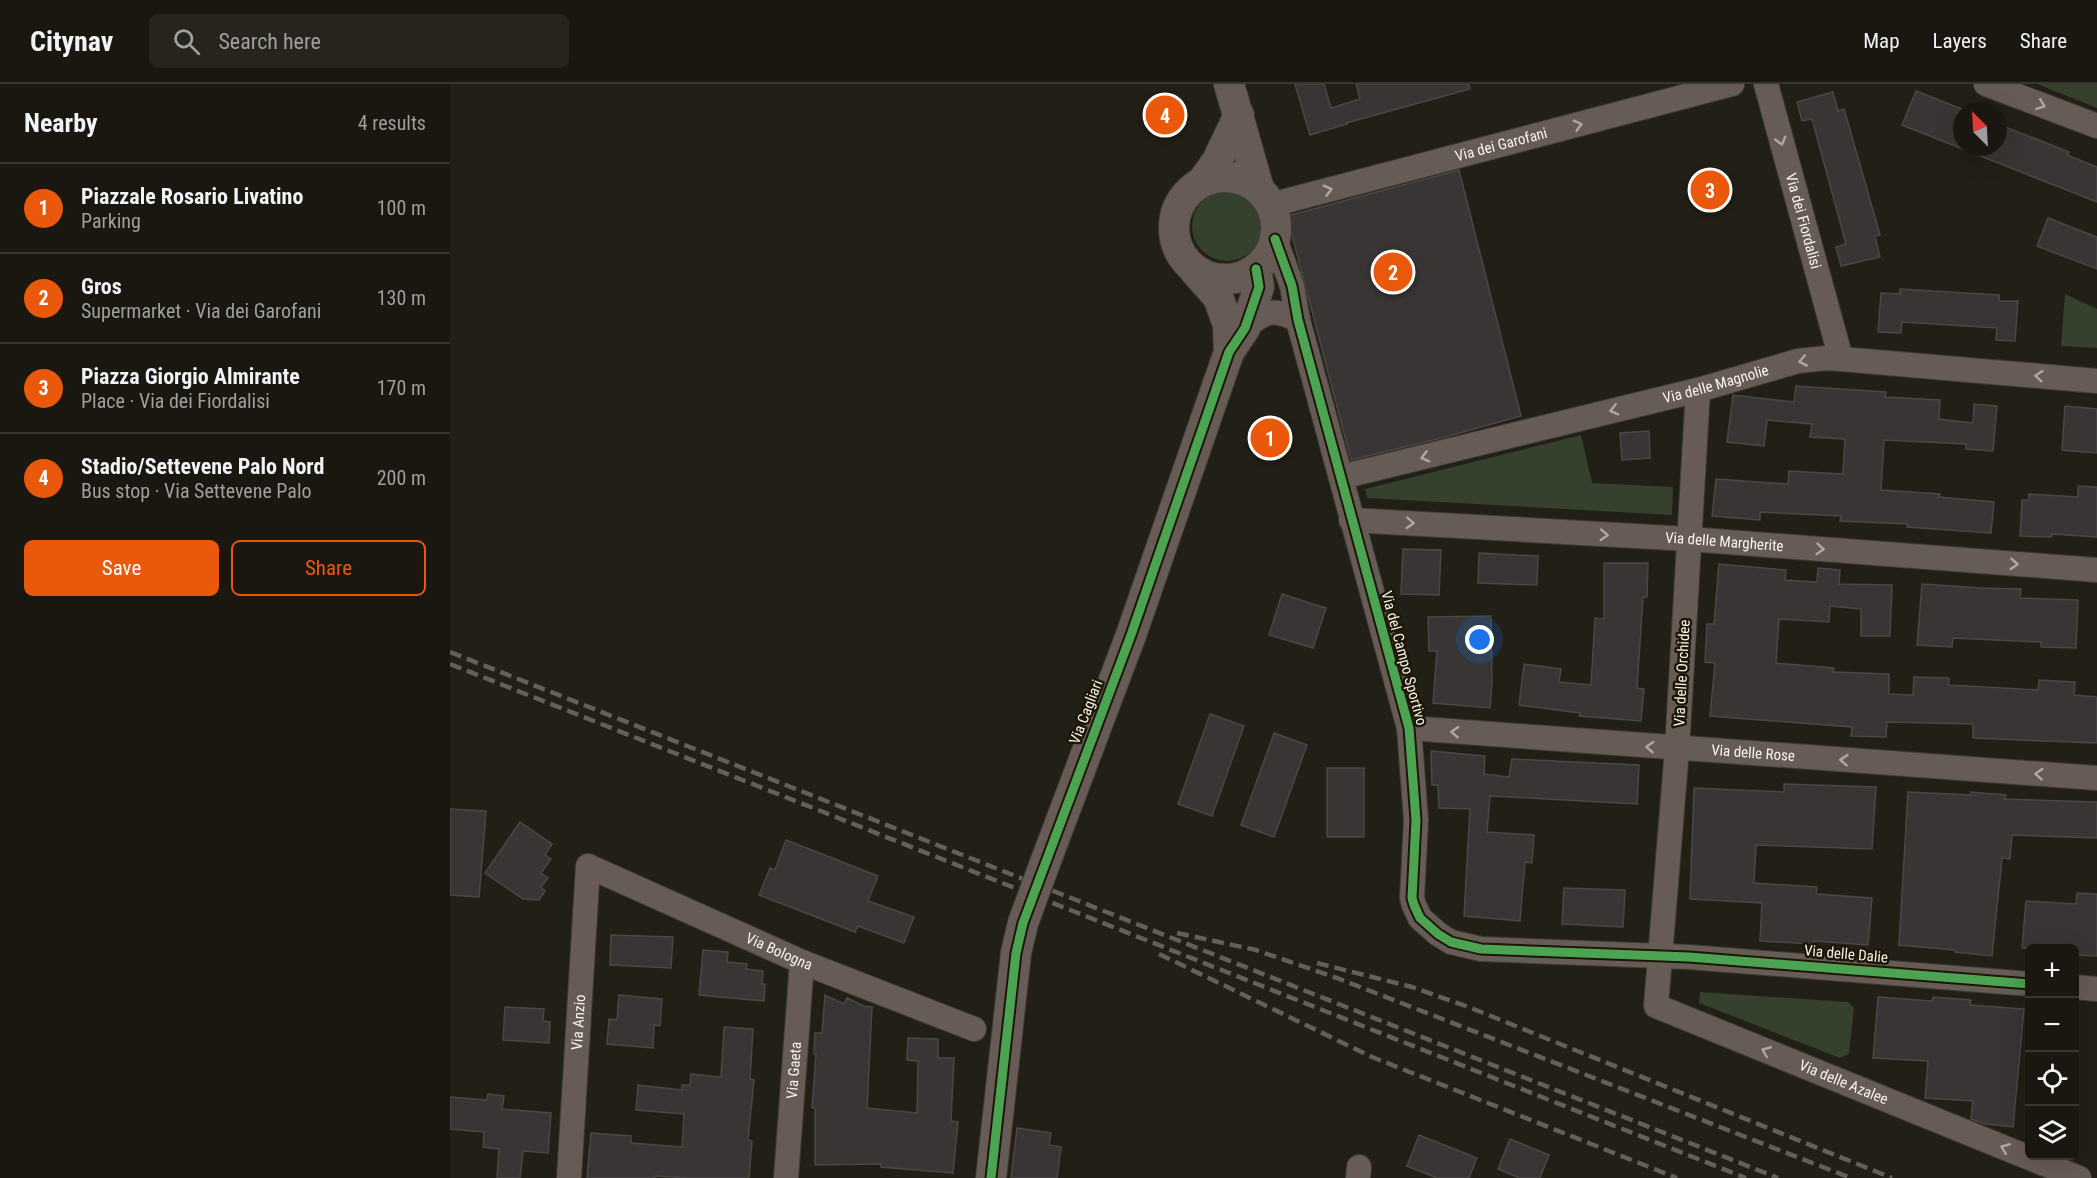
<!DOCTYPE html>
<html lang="en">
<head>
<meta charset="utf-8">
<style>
  body { margin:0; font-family:"Roboto Condensed",sans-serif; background:#27241e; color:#f1f3f6 }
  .controls { position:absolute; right:18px; bottom:18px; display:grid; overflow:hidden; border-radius:9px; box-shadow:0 6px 24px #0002 }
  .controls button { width:54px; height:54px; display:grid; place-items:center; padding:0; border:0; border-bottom:2px solid #383630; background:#1a1710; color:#f1f3f6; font:30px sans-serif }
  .compass { position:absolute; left:1503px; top:18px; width:54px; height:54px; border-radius:50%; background:#1a1710; box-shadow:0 6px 24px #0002; rotate:336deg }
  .you { position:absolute; left:1030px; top:556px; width:21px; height:21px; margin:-15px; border:4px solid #fff; border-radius:50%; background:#1a73e8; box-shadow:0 0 0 9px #1a73e833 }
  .badge { display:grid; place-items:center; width:39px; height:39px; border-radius:50%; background:#ea580c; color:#fff; font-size:20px; font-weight:700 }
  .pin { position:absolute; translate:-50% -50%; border:3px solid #fff; box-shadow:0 2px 6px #0006 }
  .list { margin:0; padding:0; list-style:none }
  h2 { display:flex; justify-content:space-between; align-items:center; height:78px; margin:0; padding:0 24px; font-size:26px }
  h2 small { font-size:20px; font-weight:400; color:#9f9f9f }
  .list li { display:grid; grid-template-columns:39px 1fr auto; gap:18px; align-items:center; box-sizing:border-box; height:90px; padding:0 24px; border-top:2px solid #383630 }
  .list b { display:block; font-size:22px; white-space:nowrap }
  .list p { margin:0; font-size:20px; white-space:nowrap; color:#9f9f9f }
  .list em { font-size:20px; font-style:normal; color:#9f9f9f }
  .actions { display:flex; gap:12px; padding:18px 24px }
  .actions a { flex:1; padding:14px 0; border:2px solid #ea580c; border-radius:9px; text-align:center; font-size:21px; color:#ea580c }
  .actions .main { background:#ea580c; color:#fff }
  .icon { flex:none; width:33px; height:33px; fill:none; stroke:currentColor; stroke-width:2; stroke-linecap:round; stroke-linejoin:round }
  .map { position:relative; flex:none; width:1647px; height:1094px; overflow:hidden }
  header { display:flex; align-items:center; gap:36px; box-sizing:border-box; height:84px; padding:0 30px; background:#1a1710; border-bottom:2px solid #383630 }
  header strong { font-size:28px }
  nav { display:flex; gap:33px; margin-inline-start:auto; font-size:21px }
  .search { width:420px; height:54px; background:#27241e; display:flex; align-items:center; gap:15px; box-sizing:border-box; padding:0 21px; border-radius:9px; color:#9f9f9f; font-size:22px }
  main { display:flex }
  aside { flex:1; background:#1a1710 }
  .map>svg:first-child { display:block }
  .green { fill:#35412c }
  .building { fill:#383534; stroke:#4a4746; stroke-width:1.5 }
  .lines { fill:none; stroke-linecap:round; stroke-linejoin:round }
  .minor-casing { stroke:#3f3c35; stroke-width:26 }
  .tertiary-casing { stroke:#3f3c35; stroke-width:32 }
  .minor { stroke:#675b56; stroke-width:24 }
  .tertiary { stroke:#675b56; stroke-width:30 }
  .rail { stroke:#645f57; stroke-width:4.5; stroke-dasharray:12 6; stroke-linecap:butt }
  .tertiary-bridge-casing { stroke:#3f3c35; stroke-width:32; stroke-linecap:butt }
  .tertiary-bridge { stroke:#675b56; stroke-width:30 }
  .cycleway-casing { stroke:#1d1708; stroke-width:13 }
  .cycleway { stroke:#4ca352; stroke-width:9 }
  .oneway { stroke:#b0a8a0 }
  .labels { text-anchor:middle; stroke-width:5; stroke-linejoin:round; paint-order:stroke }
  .street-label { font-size:15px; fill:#f8f4ea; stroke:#1d1708 }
</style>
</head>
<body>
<header>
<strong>Citynav</strong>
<div class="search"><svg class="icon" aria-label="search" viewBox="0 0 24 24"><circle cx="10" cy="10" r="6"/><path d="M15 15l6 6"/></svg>Search here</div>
<nav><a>Map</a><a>Layers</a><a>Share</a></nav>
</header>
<main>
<aside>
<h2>Nearby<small>4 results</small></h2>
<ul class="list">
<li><span class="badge">1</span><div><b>Piazzale Rosario Livatino</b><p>Parking</p></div><em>100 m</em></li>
<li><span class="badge">2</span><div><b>Gros</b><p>Supermarket · Via dei Garofani</p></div><em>130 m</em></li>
<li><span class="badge">3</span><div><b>Piazza Giorgio Almirante</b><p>Place · Via dei Fiordalisi</p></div><em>170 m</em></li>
<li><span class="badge">4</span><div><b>Stadio/Settevene Palo Nord</b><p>Bus stop · Via Settevene Palo</p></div><em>200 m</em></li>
</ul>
<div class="actions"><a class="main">Save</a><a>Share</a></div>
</aside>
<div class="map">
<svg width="1647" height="1094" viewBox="0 0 1647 1094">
  <rect width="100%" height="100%" fill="#221f16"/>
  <!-- green -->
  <g class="green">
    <polygon points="1587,0 1647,0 1647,24"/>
    <circle cx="777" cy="142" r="35"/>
    <polygon points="1615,210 1647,225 1647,264 1611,262"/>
    <polygon points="1131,351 1142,399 1223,403 1222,431 917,414 915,405"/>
    <polygon points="1250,908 1398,918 1404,924 1399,970 1390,974 1249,919"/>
  </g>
  <!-- building -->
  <g class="building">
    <polygon points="845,0 874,0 881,24 910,15 906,0 1019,0 1020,5 896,39 897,40 860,51"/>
    <polygon points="1466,7 1512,25 1512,63 1548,63 1548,40 1619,68 1617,71 1647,83 1647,118 1452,41"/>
    <polygon points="1383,8 1388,27 1394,25 1430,151 1425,152 1430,173 1391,182 1386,163 1396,160 1362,35 1352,37 1347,18"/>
    <polygon points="1009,86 1071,332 995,353 901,376 837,132"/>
    <polygon points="1598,134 1647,153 1647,185 1587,162"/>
    <polygon points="1450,205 1549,211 1549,217 1568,217 1565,257 1546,256 1547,244 1452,238 1451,249 1428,248 1431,209 1450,210"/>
    <polygon points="1346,302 1436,308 1435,313 1490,316 1489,335 1523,339 1524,320 1547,322 1543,367 1516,365 1516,360 1434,356 1431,406 1490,410 1489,413 1544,418 1541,449 1457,443 1458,440 1390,437 1391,432 1310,428 1310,436 1262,432 1266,395 1338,400 1339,387 1393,390 1395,355 1360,353 1362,340 1317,336 1314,362 1277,358 1283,311 1344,318"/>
    <polygon points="1615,322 1647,325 1647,369 1612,366"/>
    <polygon points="1199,347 1200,374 1172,376 1170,349"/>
    <polygon points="1628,402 1647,403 1647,453 1602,450 1601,453 1570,452 1572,416 1579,416 1579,410 1628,413"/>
    <polygon points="953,465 991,466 989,511 951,510"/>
    <polygon points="1029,469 1088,472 1087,501 1028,499"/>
    <polygon points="1154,479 1198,479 1197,513 1193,513 1187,604 1194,605 1191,637 1129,632 1130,629 1069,621 1074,580 1111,585 1109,598 1141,601 1145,534 1154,535"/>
    <polygon points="1269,480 1336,486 1335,496 1367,498 1368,484 1390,486 1389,500 1442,501 1440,552 1411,552 1411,525 1380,522 1379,538 1329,535 1326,579 1384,584 1383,588 1439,590 1439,610 1463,611 1464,593 1499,594 1499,601 1588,606 1589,596 1625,598 1624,611 1647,613 1647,659 1523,654 1523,640 1437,638 1436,653 1401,652 1402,643 1260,632 1265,579 1255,578 1257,540 1264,540"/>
    <polygon points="1472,500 1531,504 1571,505 1570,514 1628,516 1626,564 1591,563 1591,558 1503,554 1502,563 1467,561"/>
    <polygon points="832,510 876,524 863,564 819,551"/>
    <polygon points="1041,532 1042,597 1040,624 983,619 987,567 979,567 978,533"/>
    <polygon points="760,630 794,642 762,732 728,720"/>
    <polygon points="824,649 857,661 824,753 791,741"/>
    <polygon points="981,667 1035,672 1034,690 1059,693 1062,675 1189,681 1187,720 1040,712 1037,748 1084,751 1082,779 1075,778 1070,837 1014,832 1020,725 989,724 988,701 982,701"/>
    <rect x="877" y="684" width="37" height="69"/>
    <polygon points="1334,700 1426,703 1422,765 1306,761 1304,799 1367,803 1366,810 1422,814 1418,861 1364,857 1363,860 1310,857 1312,819 1240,815 1244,704 1334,708"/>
    <polygon points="1458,708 1521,711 1521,708 1556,711 1555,715 1647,718 1647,754 1562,751 1560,775 1552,774 1542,872 1505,868 1505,866 1449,861"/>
    <polygon points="0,725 36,727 29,813 0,811"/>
    <polygon points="70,738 102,760 95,771 101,775 91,789 98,794 91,803 95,807 89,816 73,815 35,789"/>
    <polygon points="336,756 428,792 418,817 464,833 454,859 408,842 405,848 309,811 320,784 325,786"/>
    <polygon points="1114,804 1175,806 1173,843 1112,840"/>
    <polygon points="1627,809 1647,810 1647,872 1624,871 1624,864 1572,864 1576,817 1626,820"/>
    <polygon points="161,851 223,853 221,884 160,881"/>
    <polygon points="253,866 278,868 277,878 297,880 296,885 313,887 312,900 315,900 314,917 249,911"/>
    <polygon points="169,911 212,915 210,942 204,941 203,964 157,960 159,935 167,936"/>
    <polygon points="375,911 394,920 397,914 414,922 422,923 417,1024 467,1029 468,977 457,976 458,954 488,955 488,974 504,974 501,1037 508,1038 503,1089 431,1083 431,1080 365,1081 365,1024 362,1024 366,970 364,970 365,949 372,949"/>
    <polygon points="1428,913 1482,917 1483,913 1521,916 1520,921 1574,925 1563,1043 1535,1040 1521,1035 1523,1017 1475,1014 1478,977 1423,974"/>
    <polygon points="55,923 94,925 93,937 100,938 99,959 53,956"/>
    <polygon points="274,943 303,945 300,995 304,996 298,1056 302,1057 299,1094 240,1094 205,1092 205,1094 137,1094 141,1049 181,1052 181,1059 232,1063 234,1030 186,1026 188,1001 232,1006 232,1001 240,1001 241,990 271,993"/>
    <polygon points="38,1010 54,1012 52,1025 101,1029 98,1069 73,1067 70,1094 47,1094 49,1065 33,1063 34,1048 0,1045 0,1013 37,1016"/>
    <polygon points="567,1044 601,1049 599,1061 611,1063 607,1094 561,1094"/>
    <polygon points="969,1051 1027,1074 1019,1094 987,1094 957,1082"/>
    <polygon points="1060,1055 1099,1071 1090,1094 1070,1094 1048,1085"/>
  </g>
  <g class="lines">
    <defs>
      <g id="minor">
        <path id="s1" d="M1316,0l75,275"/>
        <polyline points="1536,0 1647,42"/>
        <path id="s2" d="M821,121l461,-121"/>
        <polyline points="825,155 842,202 848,236 959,644 966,736 962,814 964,821 970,834 988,850 1001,858 1031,865 1239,873 1580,900"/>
        <path d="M795,244c21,-18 28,-20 53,-8"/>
        <path id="s3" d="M1248,306l-21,359 -21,257 423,172"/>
        <path id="s4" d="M891,393l357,-87 100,-29 29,-3 14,1 256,22"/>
        <path id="s5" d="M901,436l338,19 408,31"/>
        <path id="s6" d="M959,644l688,50"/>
        <polyline points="1624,903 1647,905"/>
        <path id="s7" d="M119,1094l19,-312 214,96 172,67"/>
        <path id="s8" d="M336,1094l16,-216"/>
        <polyline points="908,1094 909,1083"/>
      </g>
      <g id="tertiary">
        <polyline points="779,0 809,105"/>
        <circle cx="775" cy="144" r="51"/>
        <polyline points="752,98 767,77 789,31"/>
        <polyline points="744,186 768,213 778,241 779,268"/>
        <polyline points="595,779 681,551 779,268 795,244 809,203 806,185"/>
        <polyline points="541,1094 566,869 573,839"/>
      </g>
    </defs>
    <!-- minor casing -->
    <use href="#minor" class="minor-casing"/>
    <!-- tertiary casing -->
    <use href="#tertiary" class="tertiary-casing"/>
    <!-- minor -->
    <use href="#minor" class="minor"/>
    <!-- tertiary -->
    <use href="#tertiary" class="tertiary"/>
    <!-- rail -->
    <g class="rail">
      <polyline points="0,568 1328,1094"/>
      <polyline points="0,580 1296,1094"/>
      <polyline points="727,849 806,866 887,894 1401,1094"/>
      <polyline points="709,870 922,973 1227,1094"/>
      <polyline points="867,879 962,903 1016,922 1442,1094"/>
    </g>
    <defs>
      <polyline id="tertiary-bridge" points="573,839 595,779"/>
    </defs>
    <!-- tertiary-bridge casing -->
    <use href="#tertiary-bridge" class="tertiary-bridge-casing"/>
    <!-- tertiary-bridge -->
    <use href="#tertiary-bridge" class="tertiary-bridge"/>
    <defs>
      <g id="cycleway">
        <polyline points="825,155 842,202 848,236 959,644 966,736 962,814 964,821 970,834 988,850 1001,858 1031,865 1239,873 1580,900"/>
        <polyline points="541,1094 566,869 573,839 681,551 779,268 795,244 809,203 806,185"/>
      </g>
    </defs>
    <!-- cycleway casing -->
    <use href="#cycleway" class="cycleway-casing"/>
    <!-- cycleway -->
    <use href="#cycleway" class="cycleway"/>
  </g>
  <!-- one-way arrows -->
  <defs><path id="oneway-chevron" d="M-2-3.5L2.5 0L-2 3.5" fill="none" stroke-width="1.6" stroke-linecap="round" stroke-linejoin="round" transform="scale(1.5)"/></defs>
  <g class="oneway">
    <use href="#oneway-chevron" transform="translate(1591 21) rotate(21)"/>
    <use href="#oneway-chevron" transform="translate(1128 41) rotate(-15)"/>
    <use href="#oneway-chevron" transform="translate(1331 57) rotate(75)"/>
    <use href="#oneway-chevron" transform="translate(878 106) rotate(-15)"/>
    <use href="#oneway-chevron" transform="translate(1353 277) rotate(169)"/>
    <use href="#oneway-chevron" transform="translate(1589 292) rotate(-175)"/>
    <use href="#oneway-chevron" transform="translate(1164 326) rotate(166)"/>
    <use href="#oneway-chevron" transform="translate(975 373) rotate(166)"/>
    <use href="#oneway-chevron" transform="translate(960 439) rotate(3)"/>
    <use href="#oneway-chevron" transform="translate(1154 451) rotate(3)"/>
    <use href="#oneway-chevron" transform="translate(1370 465) rotate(4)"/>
    <use href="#oneway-chevron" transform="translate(1564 480) rotate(4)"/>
    <use href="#oneway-chevron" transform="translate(1005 648) rotate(-176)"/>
    <use href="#oneway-chevron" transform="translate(1200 663) rotate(-176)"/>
    <use href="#oneway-chevron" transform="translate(1394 676) rotate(-176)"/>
    <use href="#oneway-chevron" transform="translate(1589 690) rotate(-176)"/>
    <use href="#oneway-chevron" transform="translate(1316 967) rotate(-158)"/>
    <use href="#oneway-chevron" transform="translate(1555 1064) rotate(-158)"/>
  </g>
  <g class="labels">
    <!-- street labels -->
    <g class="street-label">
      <text dy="5" stroke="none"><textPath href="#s2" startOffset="238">Via dei Garofani</textPath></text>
      <text dy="5" stroke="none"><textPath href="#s1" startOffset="142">Via dei Fiordalisi</textPath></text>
      <text dy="5" stroke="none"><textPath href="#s4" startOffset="386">Via delle Magnolie</textPath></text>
      <text dy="5" stroke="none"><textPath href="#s5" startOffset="374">Via delle Margherite</textPath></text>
      <text transform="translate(954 574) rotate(75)" y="5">Via del Campo Sportivo</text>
      <text transform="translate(1232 589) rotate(-87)" y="5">Via delle Orchidee</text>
      <text transform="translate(636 628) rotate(-69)" y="5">Via Cagliari</text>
      <text dy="5" stroke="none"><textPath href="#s6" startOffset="345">Via delle Rose</textPath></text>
      <text dy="5" stroke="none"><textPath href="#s7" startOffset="522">Via Bologna</textPath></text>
      <text transform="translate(1396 870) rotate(5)" y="5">Via delle Dalie</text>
      <text dy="5" stroke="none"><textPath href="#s7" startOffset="156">Via Anzio</textPath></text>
      <text dy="5" stroke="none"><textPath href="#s8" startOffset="108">Via Gaeta</textPath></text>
      <text dy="5" stroke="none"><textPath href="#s3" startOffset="820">Via delle Azalee</textPath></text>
    </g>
  </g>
</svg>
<div class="controls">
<button>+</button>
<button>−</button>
<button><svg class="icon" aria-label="locate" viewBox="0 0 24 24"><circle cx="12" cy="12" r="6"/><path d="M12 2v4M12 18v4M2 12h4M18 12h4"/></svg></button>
<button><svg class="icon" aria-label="layers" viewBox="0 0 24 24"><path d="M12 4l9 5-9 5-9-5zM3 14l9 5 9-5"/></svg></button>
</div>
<svg class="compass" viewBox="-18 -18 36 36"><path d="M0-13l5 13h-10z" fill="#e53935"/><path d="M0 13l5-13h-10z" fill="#9f9f9f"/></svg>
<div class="you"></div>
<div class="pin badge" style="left:820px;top:354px">1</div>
<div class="pin badge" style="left:943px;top:188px">2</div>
<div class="pin badge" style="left:1260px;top:106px">3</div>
<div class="pin badge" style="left:715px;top:31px">4</div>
</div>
</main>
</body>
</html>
